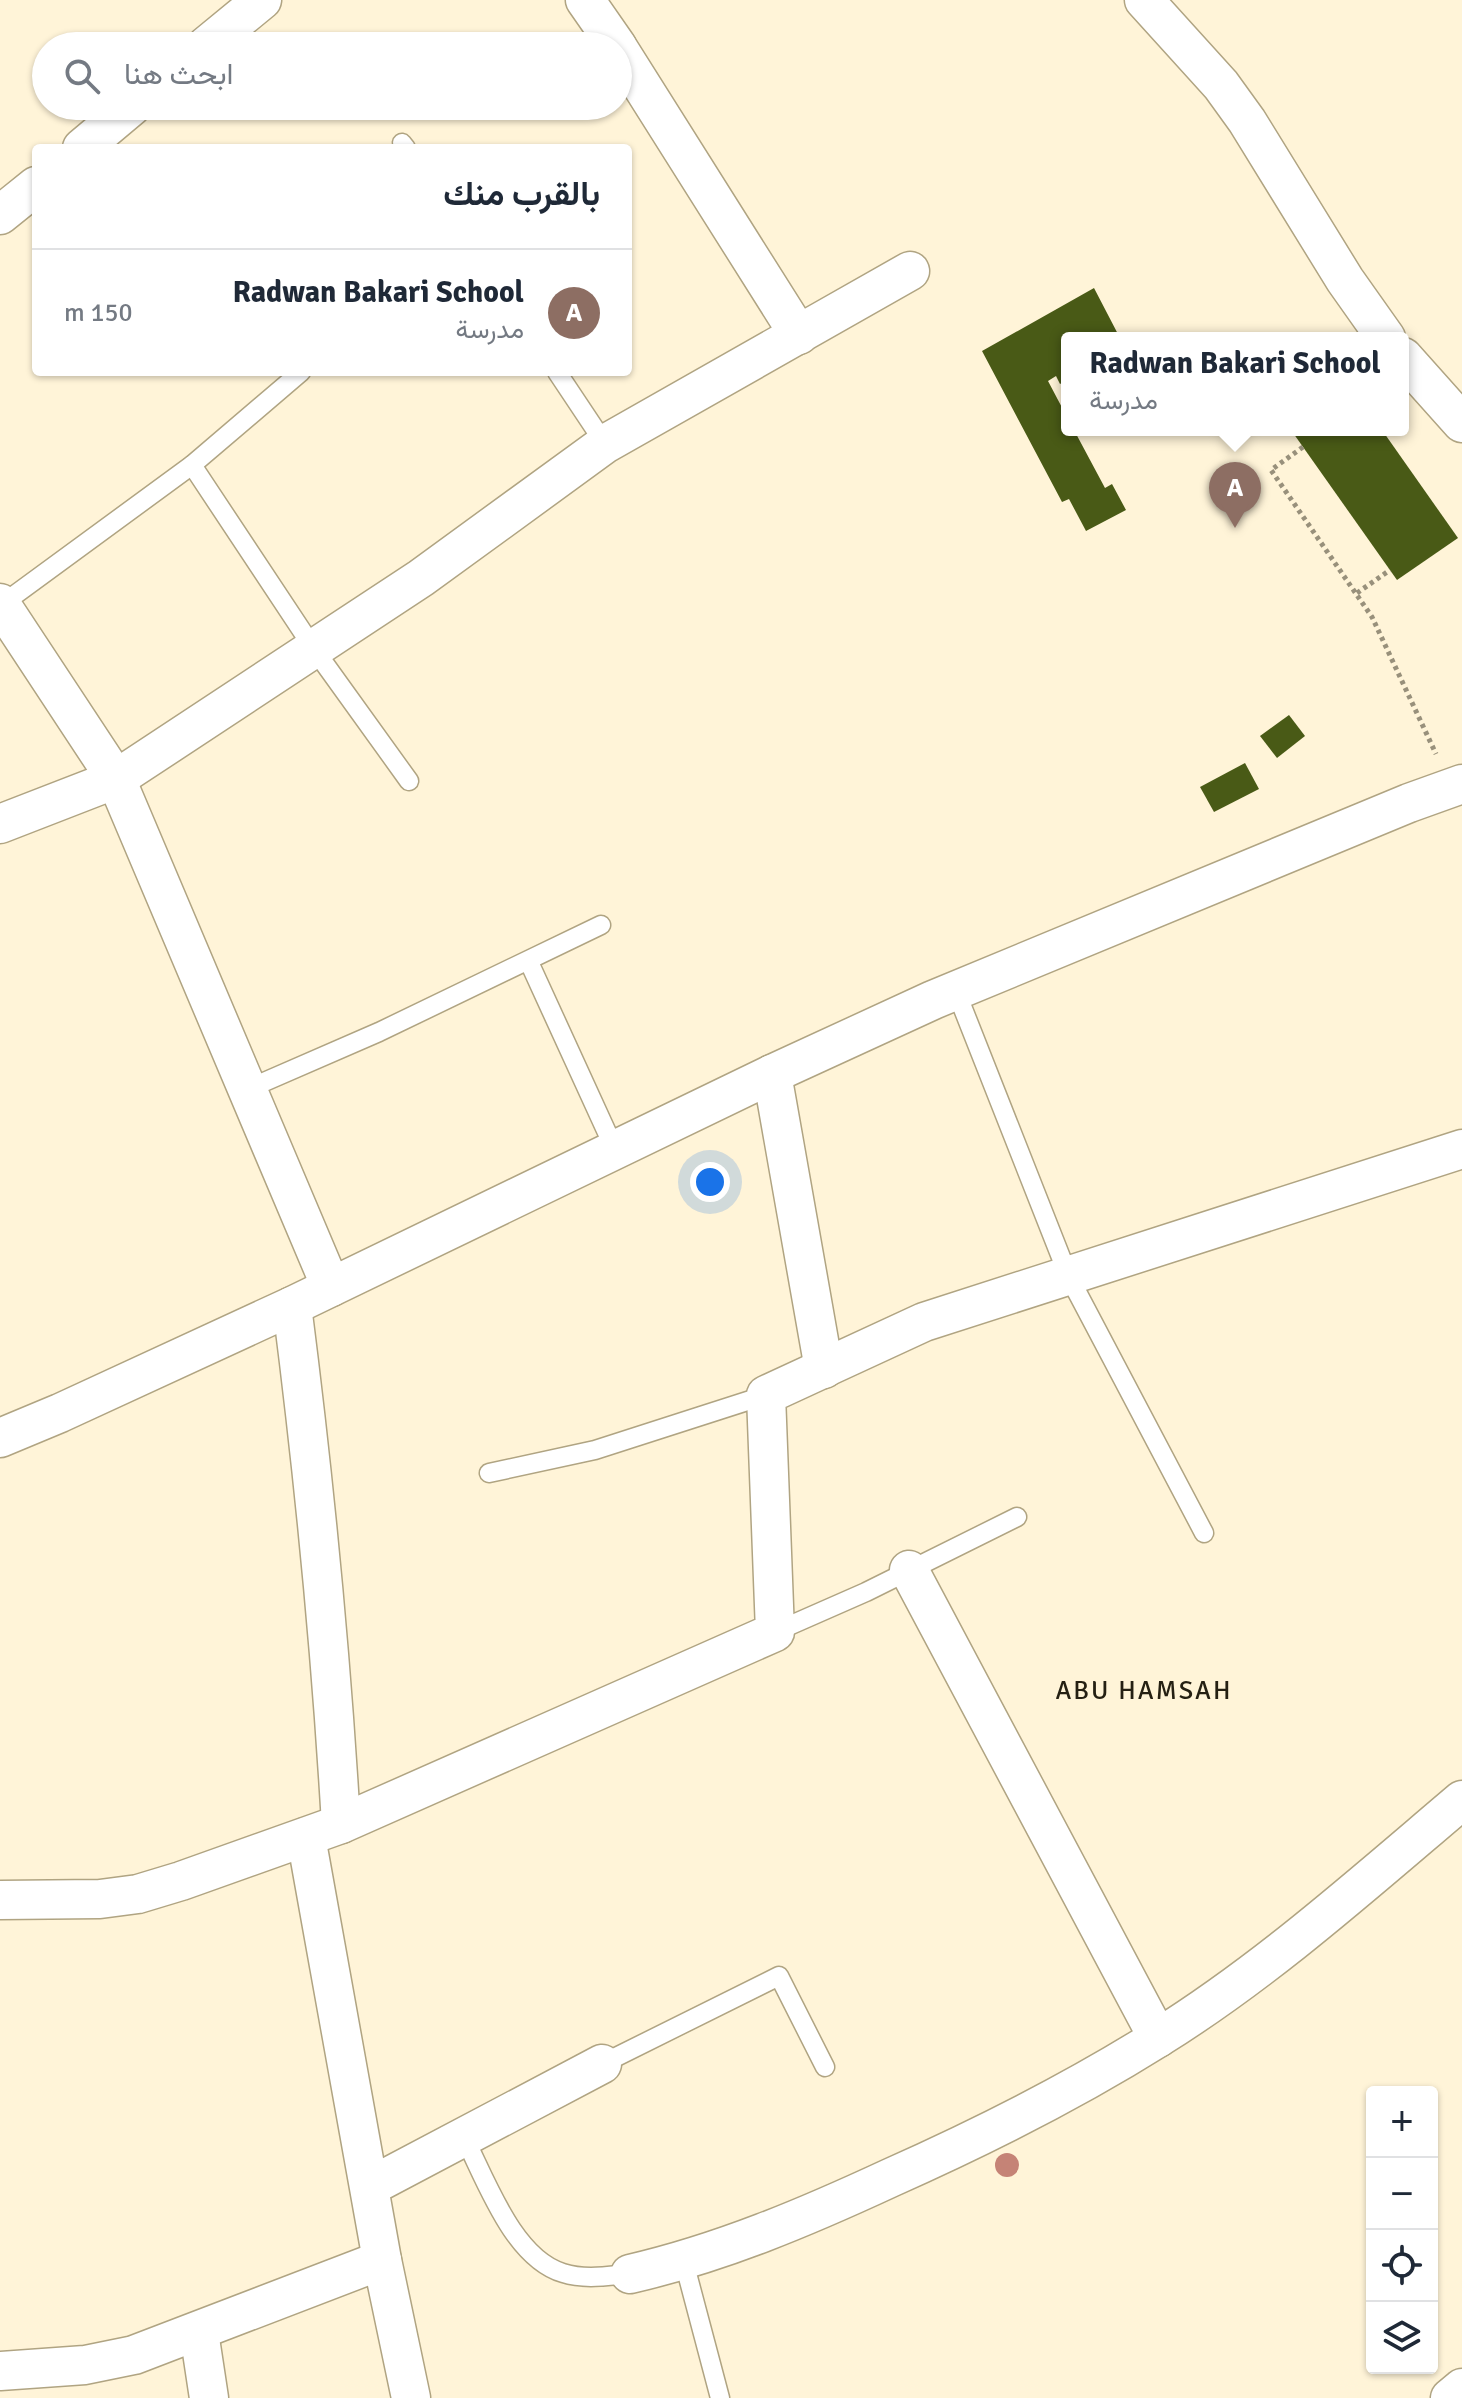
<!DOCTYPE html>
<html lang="ar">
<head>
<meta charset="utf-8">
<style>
  body { margin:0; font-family:Signika,Vazirmatn,sans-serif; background:#f2f2f3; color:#1f2937; direction:rtl }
  .controls { position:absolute; right:24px; bottom:24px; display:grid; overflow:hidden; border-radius:8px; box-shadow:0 2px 6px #0004 }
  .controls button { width:72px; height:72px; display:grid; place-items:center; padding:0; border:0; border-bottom:2px solid #e0e1e3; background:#fff; color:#1f2937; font:40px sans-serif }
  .you { position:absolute; left:710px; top:1182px; width:28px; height:28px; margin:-20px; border:6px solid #fff; border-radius:50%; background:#1a73e8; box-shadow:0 0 0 12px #1a73e833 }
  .badge { display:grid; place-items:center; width:52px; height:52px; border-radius:50%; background:#146cb9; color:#fff; font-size:26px; font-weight:700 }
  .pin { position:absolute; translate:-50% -66px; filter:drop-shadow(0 2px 4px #0008) }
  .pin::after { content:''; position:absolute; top:42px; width:28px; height:24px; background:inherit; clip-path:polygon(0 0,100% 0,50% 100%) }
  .popup { position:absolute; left:1061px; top:332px; width:348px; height:104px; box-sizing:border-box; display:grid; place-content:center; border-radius:8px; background:#fff; filter:drop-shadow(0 2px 6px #0005); font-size:26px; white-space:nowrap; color:#747a83 }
  .popup b { font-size:30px; color:#1f2937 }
  .popup::after { content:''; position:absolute; left:50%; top:100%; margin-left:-16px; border:16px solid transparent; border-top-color:#fff }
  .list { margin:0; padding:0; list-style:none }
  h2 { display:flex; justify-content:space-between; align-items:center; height:104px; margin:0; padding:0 32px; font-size:34px }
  h2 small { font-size:26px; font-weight:400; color:#747a83 }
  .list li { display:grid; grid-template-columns:52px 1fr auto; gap:24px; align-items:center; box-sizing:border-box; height:128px; padding:0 32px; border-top:2px solid #e0e1e3 }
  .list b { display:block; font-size:30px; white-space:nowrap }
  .list p { margin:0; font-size:26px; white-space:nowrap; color:#747a83 }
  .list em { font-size:26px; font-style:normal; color:#747a83 }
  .icon { flex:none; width:44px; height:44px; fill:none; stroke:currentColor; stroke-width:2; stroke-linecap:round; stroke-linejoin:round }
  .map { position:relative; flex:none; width:1462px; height:2398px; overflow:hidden; direction:ltr }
  .search { position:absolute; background:#fff; box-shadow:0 2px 6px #0004; left:32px; top:32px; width:600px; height:88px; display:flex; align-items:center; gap:20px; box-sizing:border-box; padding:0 28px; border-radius:44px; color:#747a83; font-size:30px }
  .panel { position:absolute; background:#fff; box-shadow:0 2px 6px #0004; left:32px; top:144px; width:600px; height:232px; border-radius:8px; direction:rtl }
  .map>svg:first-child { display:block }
  .building { fill:#495a16 }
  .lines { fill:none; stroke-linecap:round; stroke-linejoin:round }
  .lane-casing { stroke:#b0a482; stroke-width:21 }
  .street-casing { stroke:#b0a482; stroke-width:41 }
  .path { stroke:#98907b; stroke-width:5; stroke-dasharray:4 4; stroke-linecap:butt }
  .lane { stroke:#fff; stroke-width:18 }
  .street { stroke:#fff; stroke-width:38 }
  .tree { fill:#c58376 }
  .labels { text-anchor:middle; stroke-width:8; stroke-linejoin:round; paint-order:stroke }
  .neighbourhood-label { font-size:26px; letter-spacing:2px; fill:#252013; stroke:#fff4d8 }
</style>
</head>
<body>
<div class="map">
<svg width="1462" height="2398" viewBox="0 0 1462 2398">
  <rect width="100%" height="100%" fill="#fff4d8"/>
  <!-- building -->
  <g class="building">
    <polygon points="1094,288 1120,338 1067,338 1067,380 1060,384 1056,376 1048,381 1067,417 1067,430 1074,430 1105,488 1112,484 1126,510 1086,531 1069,499 1062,502 982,351"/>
    <polygon points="1291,430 1382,430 1458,538 1397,580"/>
    <polygon points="1289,715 1305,736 1277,758 1260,736"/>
    <polygon points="1245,763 1259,789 1214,812 1200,787"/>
  </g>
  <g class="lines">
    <defs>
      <g id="lane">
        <polyline points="402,143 406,148"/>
        <polyline points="557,372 605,444"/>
        <polyline points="192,465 314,649 409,781"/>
        <polyline points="1,605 192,465 301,372"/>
        <polyline points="529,962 615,1150"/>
        <polyline points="956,991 1068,1275 1204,1533"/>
        <polyline points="248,1089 379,1032 601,925"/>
        <polyline points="489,1473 595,1450 766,1395"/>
        <polyline points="775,1632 866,1592 1017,1517"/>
        <polyline points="602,2064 779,1976 825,2067"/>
        <path d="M464,2137c22,43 49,121 99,136 22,7 44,3 67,1"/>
        <polyline points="684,2262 720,2398"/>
      </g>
      <g id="street">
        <polyline points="585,0 617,46"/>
        <polyline points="1144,0 1221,85 1247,121 1345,280 1386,338"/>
        <polyline points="206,46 262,0"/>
        <polyline points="618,48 799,335"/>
        <polyline points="82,148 132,106"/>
        <polyline points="0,215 36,186"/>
        <polyline points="1403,357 1462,423"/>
        <polyline points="0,603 116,779 331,1287"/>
        <polyline points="0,824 116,779 421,578 605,444 910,271"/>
        <polyline points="772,1074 824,1369"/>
        <path d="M292,1306c22,172 39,345 49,518"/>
        <polyline points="0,1438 60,1413 292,1306 772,1074 933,1000 1409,803 1462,784"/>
        <polyline points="909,1570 1158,2038"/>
        <polyline points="306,1837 382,2260 411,2398"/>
        <polyline points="0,1900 100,1899 138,1894 181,1881 341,1824 775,1632 766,1395 924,1322 1462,1149"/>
        <polyline points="371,2186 602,2064"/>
        <path d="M630,2274c91,-21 176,-57 260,-96 92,-41 182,-86 268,-140 109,-68 206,-155 304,-238"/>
        <polyline points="199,2332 209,2398"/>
        <polyline points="0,2371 85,2365 134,2355 382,2260"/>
        <polyline points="1450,2398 1462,2388"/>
      </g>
    </defs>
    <!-- lane casing -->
    <use href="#lane" class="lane-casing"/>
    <!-- street casing -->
    <use href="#street" class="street-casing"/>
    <!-- path -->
    <g class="path">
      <polyline points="1303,447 1271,470 1372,617 1436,754"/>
      <polyline points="1357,593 1390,570"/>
    </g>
    <!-- lane -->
    <use href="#lane" class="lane"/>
    <!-- street -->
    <use href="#street" class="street"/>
  </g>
  <!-- trees -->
  <circle class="tree" cx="1007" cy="2165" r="12"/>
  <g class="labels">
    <!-- neighbourhood labels -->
    <g class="neighbourhood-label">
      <text x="1144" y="1699">ABU HAMSAH</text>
    </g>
  </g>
</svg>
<div class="controls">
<button>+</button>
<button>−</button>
<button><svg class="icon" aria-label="locate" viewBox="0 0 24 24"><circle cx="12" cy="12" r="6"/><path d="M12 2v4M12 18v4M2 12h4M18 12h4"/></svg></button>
<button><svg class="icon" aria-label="layers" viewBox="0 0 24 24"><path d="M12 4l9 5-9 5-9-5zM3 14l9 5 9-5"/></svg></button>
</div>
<div class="you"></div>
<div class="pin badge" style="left:1235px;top:528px;background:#8d6e63">A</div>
<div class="popup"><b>Radwan Bakari School</b>مدرسة</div>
<div class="search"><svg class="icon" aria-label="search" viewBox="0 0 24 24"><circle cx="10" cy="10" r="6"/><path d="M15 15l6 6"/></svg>ابحث هنا</div>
<section class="panel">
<h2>بالقرب منك<small></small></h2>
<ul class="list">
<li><span class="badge" style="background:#8d6e63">A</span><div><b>Radwan Bakari School</b><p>مدرسة</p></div><em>150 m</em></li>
</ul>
</section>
</div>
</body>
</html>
